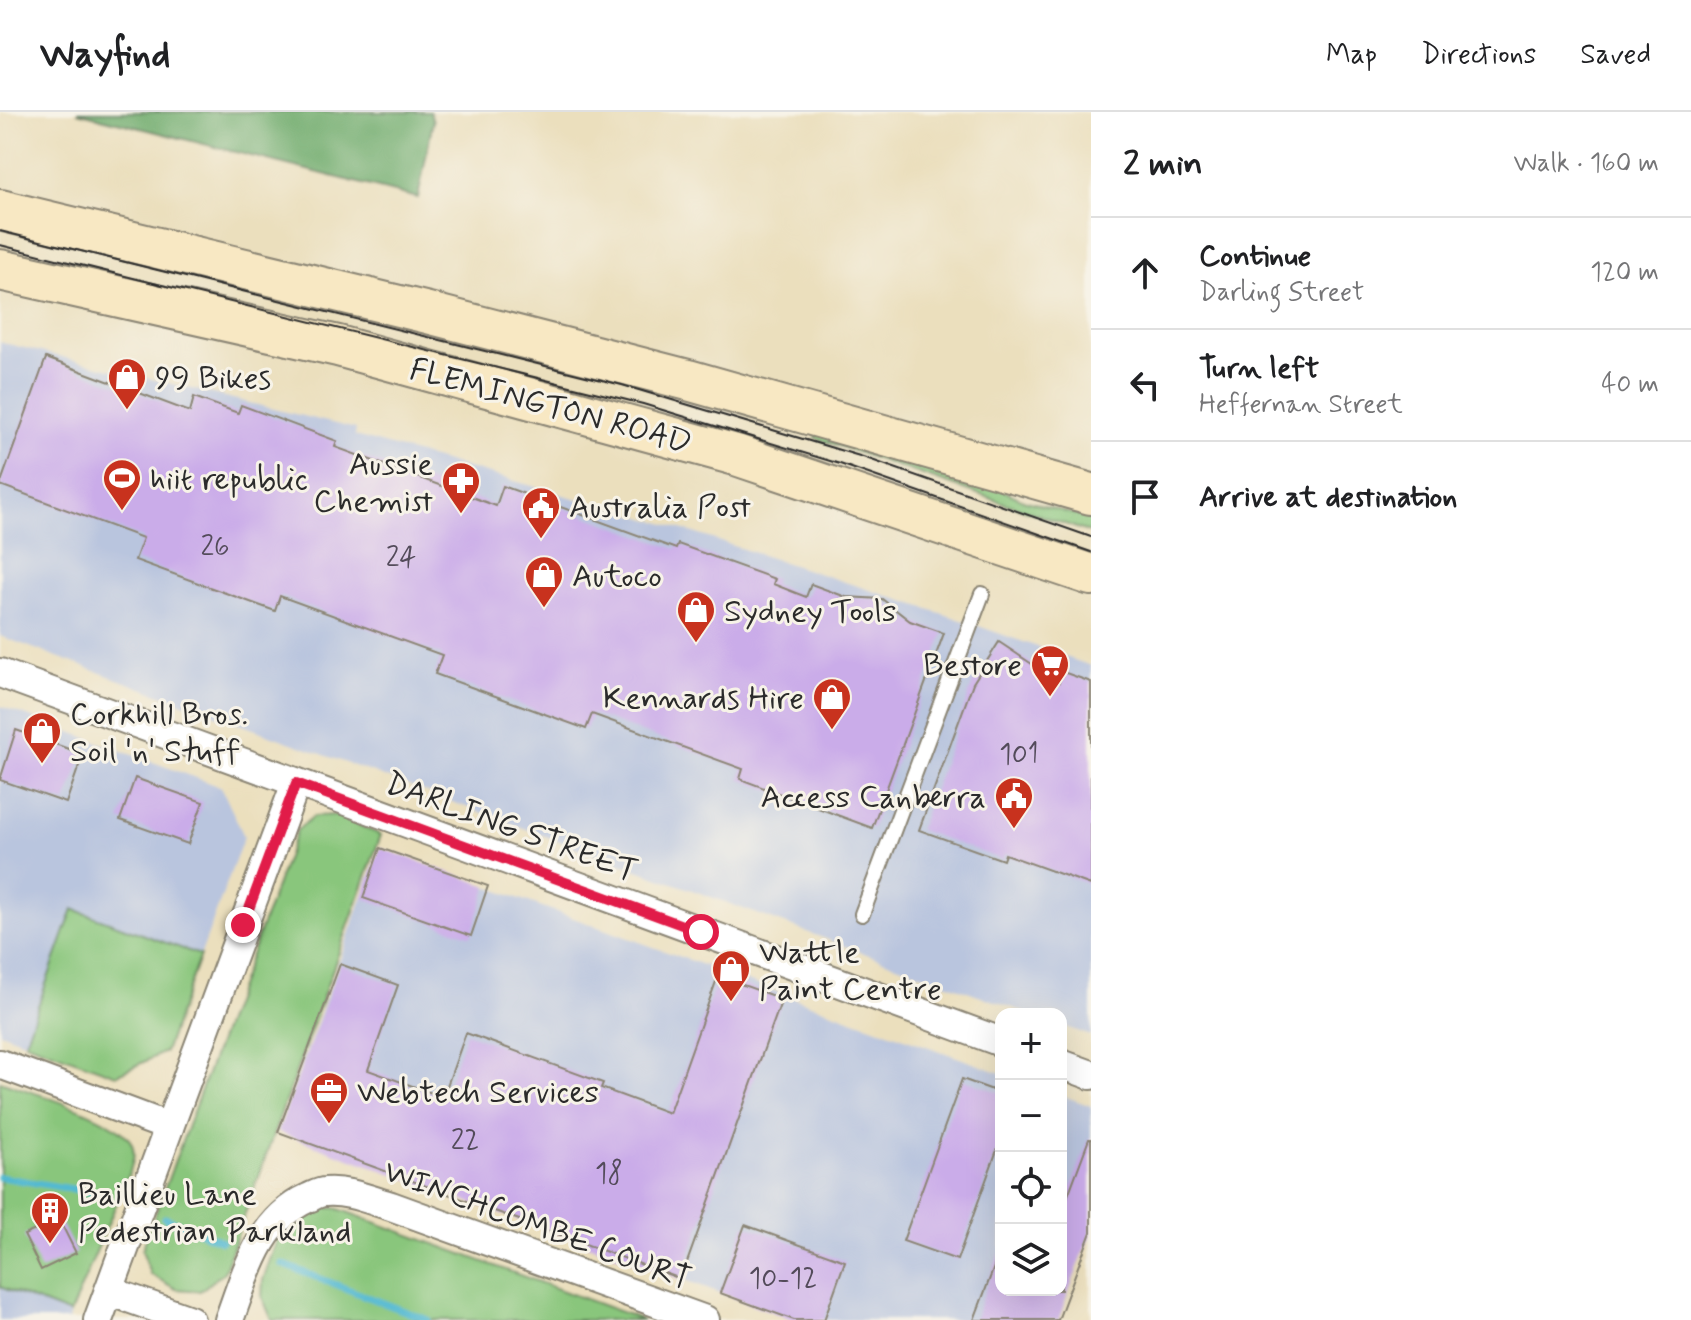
<!DOCTYPE html>
<html lang="en">
<head>
<meta charset="utf-8">
<style>
  body { margin:0; font-family:Mynerve,sans-serif; background:#f2f2f2; color:#202124 }
  .controls { position:absolute; right:24px; bottom:24px; display:grid; overflow:hidden; border-radius:16px; box-shadow:0 8px 32px #0002 }
  .controls button { width:72px; height:72px; display:grid; place-items:center; padding:0; border:0; border-bottom:2px solid #e0e0e0; background:#fff; color:#202124; font:40px sans-serif }
  .stop { position:absolute; width:24px; height:24px; margin:-18px; border:6px solid #e11d48; border-radius:50%; background:#fff }
  .stop.end { background:#e11d48; border-color:#fff; box-shadow:0 2px 8px #0008 }
  .list { margin:0; padding:0; list-style:none }
  h2 { display:flex; justify-content:space-between; align-items:center; height:104px; margin:0; padding:0 32px; font-size:34px }
  h2 small { font-size:26px; font-weight:400; color:#757577 }
  .list li { display:grid; grid-template-columns:52px 1fr auto; gap:24px; align-items:center; box-sizing:border-box; height:112px; padding:0 32px; border-top:2px solid #e0e0e0 }
  .list b { display:block; font-size:30px; white-space:nowrap }
  .list p { margin:0; font-size:26px; white-space:nowrap; color:#757577 }
  .list em { font-size:26px; font-style:normal; color:#757577 }
  .icon { flex:none; width:44px; height:44px; fill:none; stroke:currentColor; stroke-width:2; stroke-linecap:round; stroke-linejoin:round }
  .map { position:relative; flex:none; width:1091px; height:1208px; overflow:hidden }
  header { display:flex; align-items:center; gap:48px; box-sizing:border-box; height:112px; padding:0 40px; background:#fff; border-bottom:2px solid #e0e0e0 }
  header strong { font-size:38px }
  nav { display:flex; gap:44px; margin-inline-start:auto; font-size:28px }
  main { display:flex }
  aside { flex:1; background:#fff }
  .map>svg:first-child { display:block }
  .industrial { fill:#b9c5de }
  .green { fill:#89c67c; stroke:#5a7854; stroke-width:2 }
  .forest { fill:#6eab6c; stroke:#4c6b4c; stroke-width:2 }
  .lines { fill:none; stroke-linecap:round; stroke-linejoin:round }
  .stream { stroke:#53b9d1; stroke-width:7 }
  .building { fill:#caace9 }
  .service-casing { stroke:#8b8574; stroke-width:18 }
  .minor-casing { stroke:#8b8574; stroke-width:32 }
  .secondary-casing { stroke:#8b8574; stroke-width:44 }
  .service { stroke:#fff; stroke-width:14 }
  .minor { stroke:#fff; stroke-width:28 }
  .secondary { stroke:#f8e8c3; stroke-width:40 }
  .tram { stroke:#2b2b2b; stroke-width:2 }
  .route { stroke:#e11d48; stroke-width:10 }
  .labels { text-anchor:middle; stroke-width:6; stroke-linejoin:round; paint-order:stroke }
  .number-label { font-size:28px; fill:#534b5a }
  .poi-label { font-size:32px; fill:#2b2b2b; stroke:#f7f3e8; text-anchor:start }
  .street-label { font-size:32px; fill:#2b2b2b; stroke:#f7f3e8 }
</style>
</head>
<body>
<header>
<strong>Wayfind</strong>
<nav><a>Map</a><a>Directions</a><a>Saved</a></nav>
</header>
<main>
<div class="map">
<svg width="1091" height="1208" viewBox="0 0 1091 1208">
  <rect width="100%" height="100%" fill="#f7f3e8"/>
  <filter id="ink" filterUnits="userSpaceOnUse"><feTurbulence type="fractalNoise" baseFrequency=".0125" numOctaves="2"/><feDisplacementMap in="SourceGraphic" scale="16" xChannelSelector="R" yChannelSelector="G"/><feConvolveMatrix kernelMatrix="1 2 1 2 8 2 1 2 1" color-interpolation-filters="sRGB"/></filter>
  <filter id="wash" filterUnits="userSpaceOnUse"><feTurbulence type="fractalNoise" baseFrequency=".006" numOctaves="4" result="noise"/><feDisplacementMap in="SourceGraphic" scale="32" xChannelSelector="R" yChannelSelector="G"/><feGaussianBlur stdDeviation="1.8" result="paint"/><feColorMatrix in="noise" values="0 0 0 0 0 0 0 0 0 0 0 0 0 0 0 0 0 1.4 0 .05"/><feComposite in="paint" operator="in"/></filter>
  <g filter="url(#wash)">
    <rect width="100%" height="100%" fill="#ebdfbd"/>
    <!-- industrial -->
    <g class="industrial">
      <polygon points="0,230 356,317 355,324 666,412 953,505 1091,554 1091,924 1061,913 1061,902 1030,902 0,524"/>
      <polygon points="0,594 221,675 244,724 165,940 116,963 0,920"/>
      <polygon points="380,736 1001,961 1001,1178 1061,1178 1061,983 1091,994 1091,1120 1058,1208 795,1208 278,1020"/>
      <polygon points="0,1175 70,1202 68,1208 0,1208"/>
    </g>
    <!-- green -->
    <g class="green">
      <polygon points="818,319 976,365 1023,388 1091,407 1091,421 816,326"/>
      <polygon points="336,703 381,723 224,1160 200,1179 176,1177 150,1162 142,1138 297,718 314,704"/>
      <polygon points="73,797 200,843 165,940 116,963 25,930"/>
      <path d="M0,969c29,11 121,36 132,63 4,11 0,20 -3,30l-59,140 -70,-27z"/>
      <polygon points="318,1096 336,1096 643,1208 272,1208 262,1185 263,1168 279,1122 288,1110"/>
    </g>
    <!-- forest -->
    <polygon class="forest" points="77,0 430,0 433,9 418,86"/>
    <g class="lines">
      <!-- stream -->
      <g class="stream">
        <polyline points="0,1065 103,1082"/>
        <polyline points="165,1106 221,1129"/>
        <polyline points="282,1152 428,1208"/>
      </g>
    </g>
    <g id="blocks">
      <!-- building -->
      <g class="building">
        <polygon points="46,246 190,300 194,285 238,301 241,293 337,329 335,335 496,394 503,374 676,437 678,432 775,467 773,472 806,485 811,472 846,485 882,487 910,509 944,521 872,716 740,667 743,657 592,602 586,617 435,562 442,543 280,484 275,499 135,448 143,426 0,373"/>
        <polygon points="999,530 1059,570 1063,560 1091,570 1091,773 1005,742 1003,748 919,718 973,571"/>
        <polygon points="16,618 83,642 66,691 0,668"/>
        <polygon points="135,666 203,690 188,732 120,708"/>
        <polygon points="380,736 488,774 471,824 363,786"/>
        <polygon points="340,852 398,873 368,958 443,985 466,921 603,971 601,976 669,1001 718,864 782,887 681,1167 278,1020"/>
        <polygon points="962,967 1001,981 1001,1027 957,1148 903,1129"/>
        <polygon points="1089,1027 1091,1027 1091,1120 1058,1208 974,1208 999,1142 1001,1142 1001,1178 1061,1178 1061,1102"/>
        <polygon points="59,1107 76,1141 41,1158 24,1123"/>
        <polygon points="745,1113 845,1149 824,1208 794,1208 720,1181"/>
      </g>
    </g>
  </g>
  <g filter="url(#ink)">
    <use href="#blocks" fill-opacity="0" stroke="#8b8574" stroke-width="2"/>
    <g class="lines">
      <defs>
        <polyline id="service" points="862,802 982,482"/>
        <g id="minor">
          <polyline points="0,561 1001,930"/>
          <polyline points="0,952 169,1015"/>
          <polyline points="1061,952 1091,963"/>
          <polyline points="109,1179 190,1208"/>
          <polyline points="98,1208 296,671"/>
          <path d="M229,1208c17,-46 30,-100 79,-122 5,-2 11,-6 17,-6 22,-2 45,8 66,14l314,114"/>
        </g>
        <g id="secondary">
          <polyline points="0,98 428,201 688,268 1091,382"/>
          <polyline points="0,158 338,234 736,343 1091,463"/>
        </g>
      </defs>
      <!-- service casing -->
      <use href="#service" class="service-casing"/>
      <!-- minor casing -->
      <use href="#minor" class="minor-casing"/>
      <!-- secondary casing -->
      <use href="#secondary" class="secondary-casing"/>
      <!-- service -->
      <use href="#service" class="service"/>
      <!-- minor -->
      <use href="#minor" class="minor"/>
      <!-- secondary -->
      <use href="#secondary" class="secondary"/>
      <!-- tram -->
      <g class="tram">
        <polyline points="0,119 622,273 863,345 1091,425"/>
        <polyline points="0,133 643,292 840,352 1091,440"/>
      </g>
    </g>
  </g>
  <g class="lines" filter="url(#ink)">
    <!-- route -->
    <polyline class="route" points="243,813 296,671 701,820"/>
  </g>
  <!-- icons -->
  <defs>
    <symbol id="shop-pin" viewBox="-11 -11 22 30"><path d="M0 17L-7.5 6A9.5 9.5 0 1 1 7.5 6Z" fill="#c8321e" stroke="#f7f3e8"/><path d="M-5-2.5h2.3a2.7 3.5 0 0 1 5.4 0H5L5.5 6h-11ZM-1.5-2.5h3a1.5 2.3 0 0 0-3 0Z" fill="#fff"/></symbol>
    <symbol id="stadium-pin" viewBox="-11 -11 22 30"><path d="M0 17L-7.5 6A9.5 9.5 0 1 1 7.5 6Z" fill="#c8321e" stroke="#f7f3e8"/><path d="M0-5a6.5 5 0 1 0 0 10a6.5 5 0 1 0 0-10ZM-3.5-1.8h7v3.6h-7Z" fill="#fff"/></symbol>
    <symbol id="pharmacy-pin" viewBox="-11 -11 22 30"><path d="M0 17L-7.5 6A9.5 9.5 0 1 1 7.5 6Z" fill="#c8321e" stroke="#f7f3e8"/><path d="M-2-6h4v4h4v4h-4v4h-4v-4h-4v-4h4Z" fill="#fff"/></symbol>
    <symbol id="civic-pin" viewBox="-11 -11 22 30"><path d="M0 17L-7.5 6A9.5 9.5 0 1 1 7.5 6Z" fill="#c8321e" stroke="#f7f3e8"/><path d="M-.6-6.5H3V-4.5H.6V-3L4-1V1h2V6H-6V1h2V-1L-.6-3ZM-1.2 2.5V6h2.4V2.5Z" fill="#fff"/></symbol>
    <symbol id="supermarket-pin" viewBox="-11 -11 22 30"><path d="M0 17L-7.5 6A9.5 9.5 0 1 1 7.5 6Z" fill="#c8321e" stroke="#f7f3e8"/><path d="M-6-5.5h2.5l.6 2H6L4.5 2H-2.5L-4.4-4H-6ZM-1.5 3.2a1.3 1.3 0 1 0 .1 0ZM3 3.2a1.3 1.3 0 1 0 .1 0Z" fill="#fff"/></symbol>
    <symbol id="office-pin" viewBox="-11 -11 22 30"><path d="M0 17L-7.5 6A9.5 9.5 0 1 1 7.5 6Z" fill="#c8321e" stroke="#f7f3e8"/><path d="M-6-3h4V-5.5h4V-3h4V5H-6ZM-1-4.5V-3h2v-1.5ZM-6 0V1H6V0Z" fill="#fff"/></symbol>
    <symbol id="building-pin" viewBox="-11 -11 22 30"><path d="M0 17L-7.5 6A9.5 9.5 0 1 1 7.5 6Z" fill="#c8321e" stroke="#f7f3e8"/><path d="M-4-6H4V6H1V3H-1V6H-4ZM-2.5-4.3h1.7v1.8h-1.7ZM.8-4.3h1.7v1.8H.8ZM-2.5-1h1.7V.8h-1.7ZM.8-1h1.7V.8H.8Z" fill="#fff"/></symbol>
  </defs>
  <g fill-rule="evenodd">
    <use href="#shop-pin" x="105" y="243" width="44" height="60"/>
    <use href="#stadium-pin" x="100" y="344" width="44" height="60"/>
    <use href="#pharmacy-pin" x="439" y="347" width="44" height="60"/>
    <use href="#civic-pin" x="519" y="372" width="44" height="60"/>
    <use href="#shop-pin" x="522" y="441" width="44" height="60"/>
    <use href="#shop-pin" x="674" y="476" width="44" height="60"/>
    <use href="#supermarket-pin" x="1028" y="530" width="44" height="60"/>
    <use href="#shop-pin" x="810" y="563" width="44" height="60"/>
    <use href="#shop-pin" x="20" y="597" width="44" height="60"/>
    <use href="#civic-pin" x="992" y="662" width="44" height="60"/>
    <use href="#shop-pin" x="709" y="835" width="44" height="60"/>
    <use href="#office-pin" x="307" y="957" width="44" height="60"/>
    <use href="#building-pin" x="28" y="1077" width="44" height="60"/>
  </g>
  <g class="labels">
    <!-- number labels -->
    <g class="number-label">
      <text x="215" y="443">26</text>
      <text x="401" y="454">24</text>
      <text x="1019" y="651">101</text>
      <text x="465" y="1037">22</text>
      <text x="609" y="1070">18</text>
      <text x="783" y="1175">10-12</text>
    </g>
    <!-- poi labels -->
    <g class="poi-label">
      <text x="155" y="276">99 Bikes</text>
      <text x="433" y="362" text-anchor="end">Aussie<tspan x="433" dy="37">Chemist</tspan></text>
      <text x="150" y="377">hiit republic</text>
      <text x="569" y="405">Australia Post</text>
      <text x="572" y="474">Autoco</text>
      <text x="724" y="509">Sydney Tools</text>
      <text x="1022" y="563" text-anchor="end">Bestore</text>
      <text x="804" y="596" text-anchor="end">Kennards Hire</text>
      <text x="70" y="612">Corkhill Bros.<tspan x="70" dy="37">Soil 'n' Stuff</tspan></text>
      <text x="986" y="695" text-anchor="end">Access Canberra</text>
      <text x="759" y="850">Wattle<tspan x="759" dy="37">Paint Centre</tspan></text>
      <text x="357" y="990">Webtech Services</text>
      <text x="78" y="1092">Baillieu Lane<tspan x="78" dy="37">Pedestrian Parkland</tspan></text>
    </g>
    <!-- street labels -->
    <g class="street-label">
      <text transform="translate(551 293) rotate(15)" y="11">FLEMINGTON ROAD</text>
      <text transform="translate(512 714) rotate(20)" y="11">DARLING STREET</text>
      <text transform="translate(538 1112) rotate(20)" y="11">WINCHCOMBE COURT</text>
    </g>
  </g>
</svg>
<div class="controls">
<button>+</button>
<button>−</button>
<button><svg class="icon" aria-label="locate" viewBox="0 0 24 24"><circle cx="12" cy="12" r="6"/><path d="M12 2v4M12 18v4M2 12h4M18 12h4"/></svg></button>
<button><svg class="icon" aria-label="layers" viewBox="0 0 24 24"><path d="M12 4l9 5-9 5-9-5zM3 14l9 5 9-5"/></svg></button>
</div>
<div class="stop" style="left:701px;top:820px"></div>
<div class="stop end" style="left:243px;top:813px"></div>
</div>
<aside>
<h2>2 min<small>Walk · 160 m</small></h2>
<ul class="list">
<li><svg class="icon" aria-label="ahead" viewBox="0 0 24 24"><path d="M12 20V5M6 11l6-6 6 6"/></svg><div><b>Continue</b><p>Darling Street</p></div><em>120 m</em></li>
<li><svg class="icon" aria-label="left" viewBox="0 0 24 24"><path d="M17 20v-9H6M10 6l-5 5 5 5"/></svg><div><b>Turn left</b><p>Heffernan Street</p></div><em>40 m</em></li>
<li><svg class="icon" aria-label="arrive" viewBox="0 0 24 24"><path d="M6 21V4h12l-3 4 3 4H6"/></svg><div><b>Arrive at destination</b></div></li>
</ul>
</aside>
</main>
</body>
</html>
